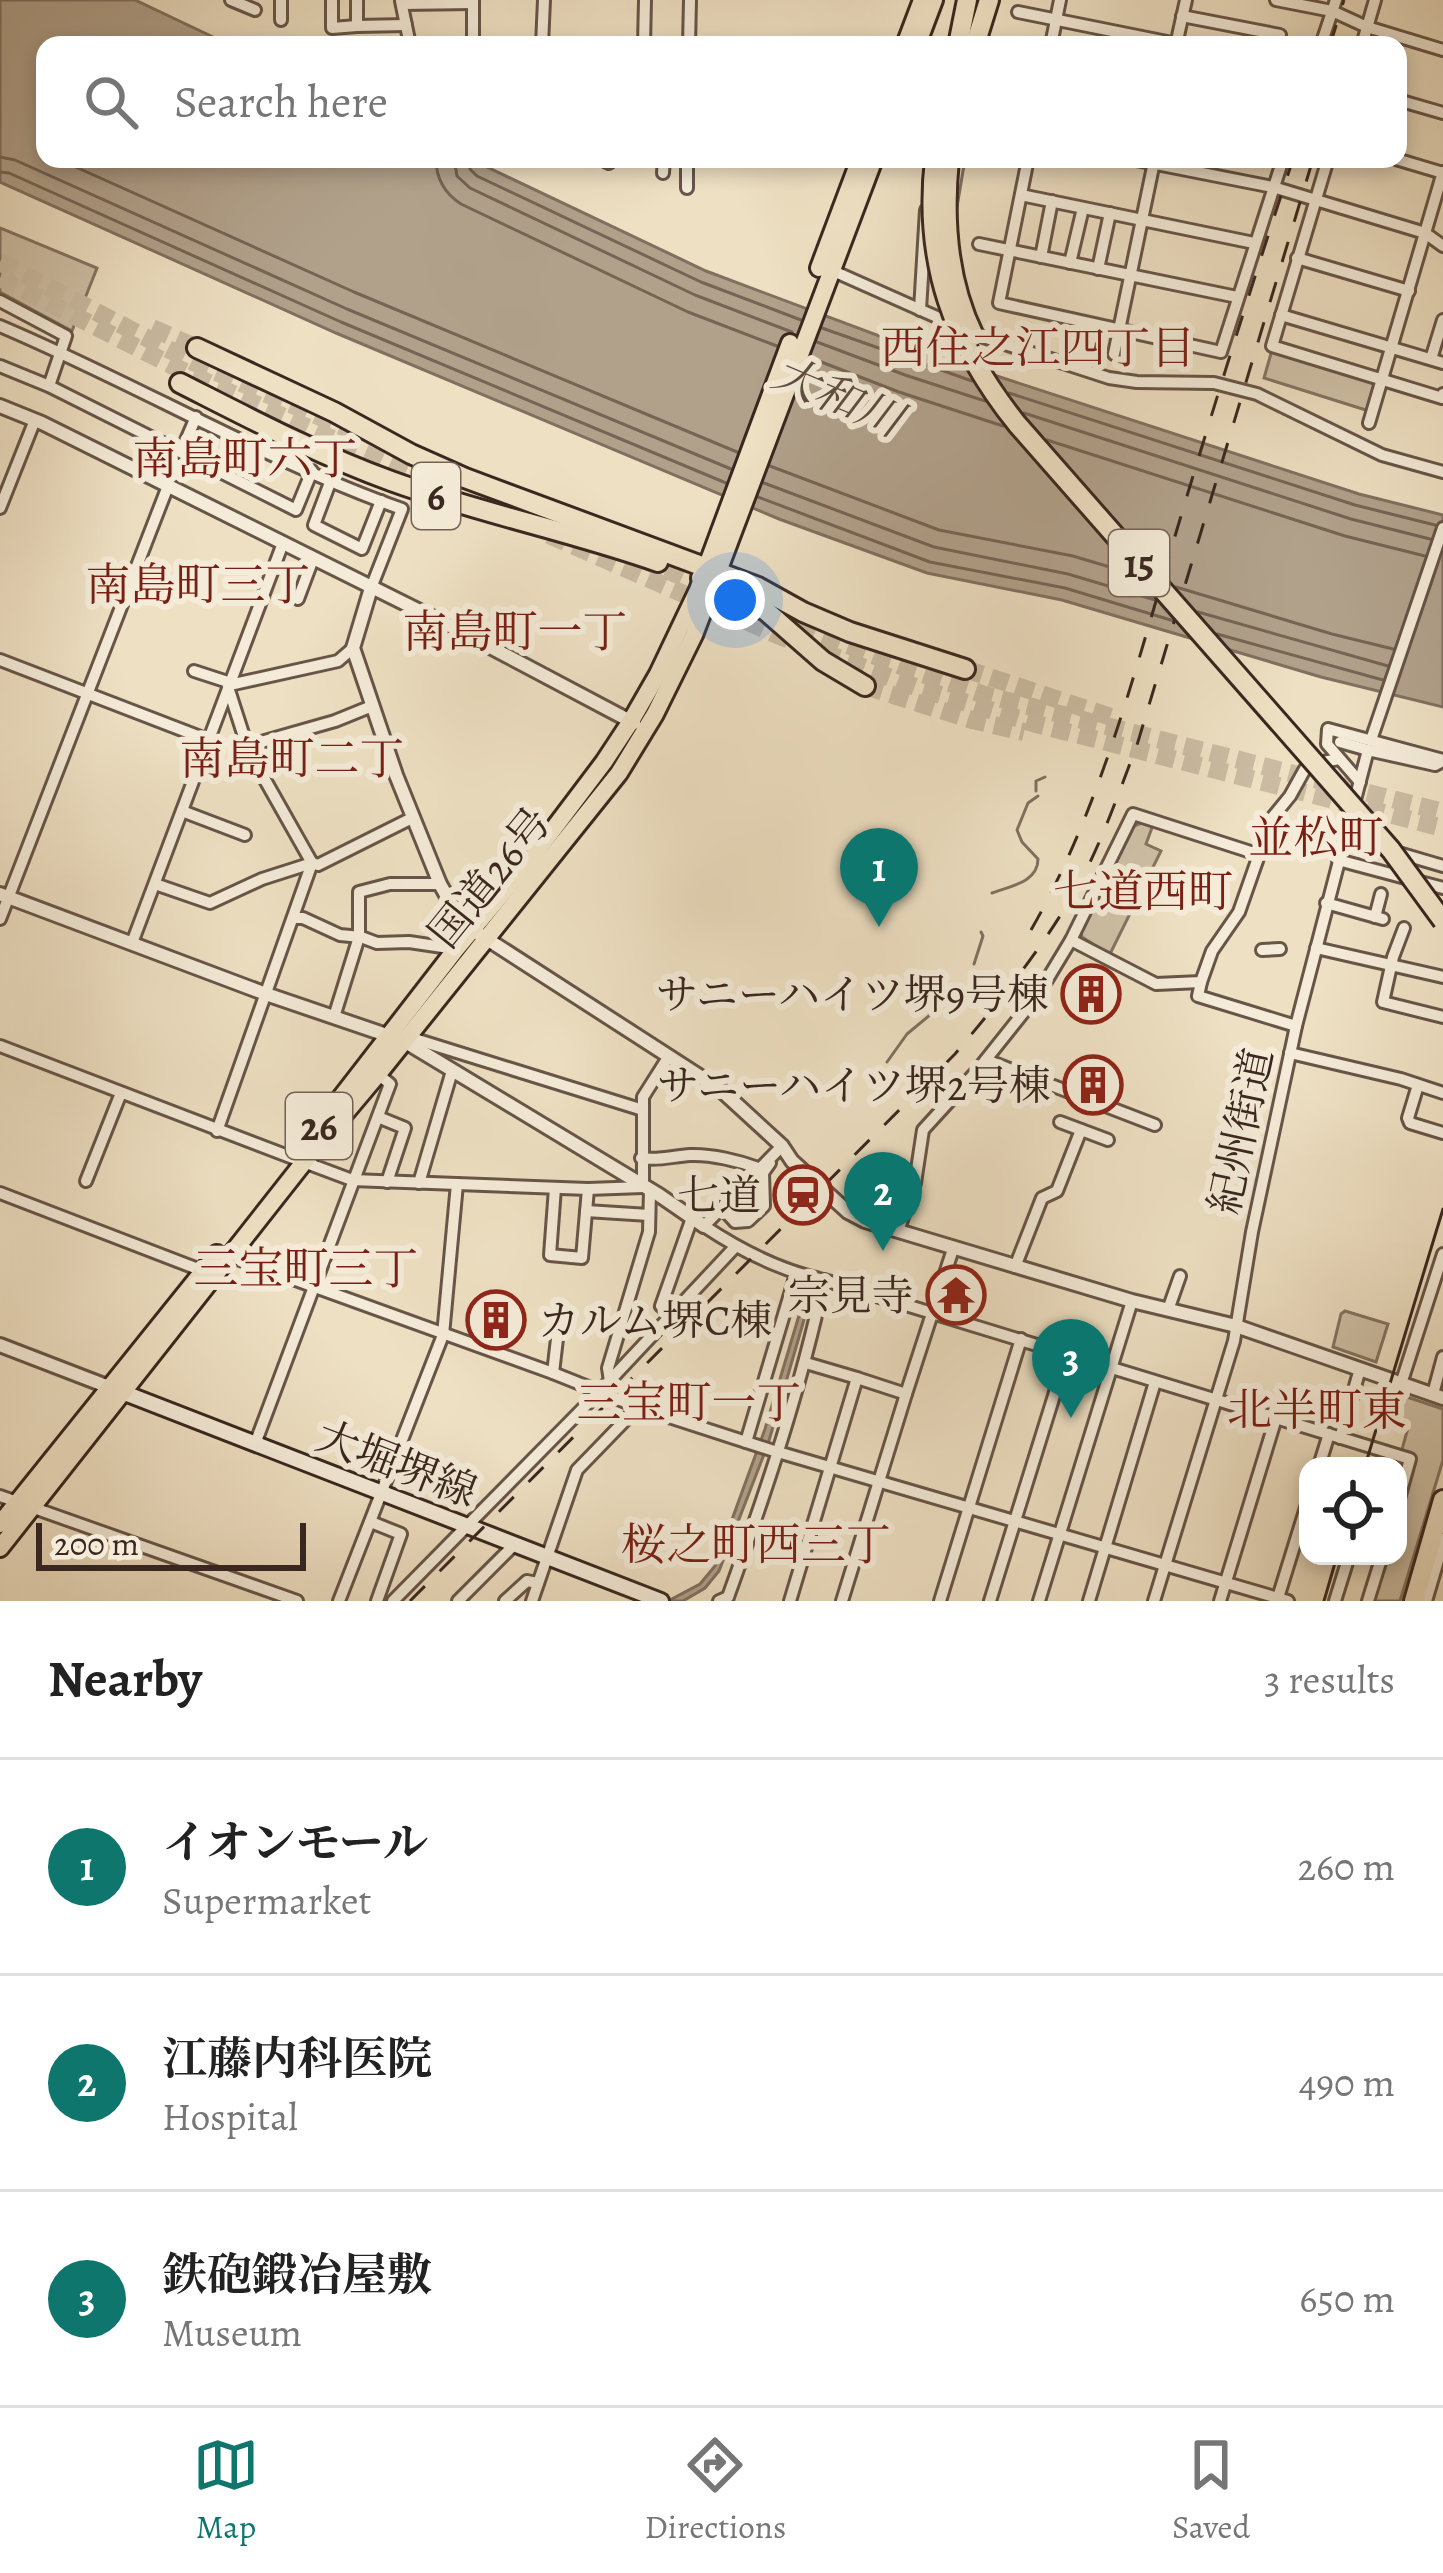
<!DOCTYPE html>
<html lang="en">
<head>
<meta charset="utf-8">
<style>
  body { margin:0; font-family:Alegreya,"Noto Serif JP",serif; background:#f6f6f6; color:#222 }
  .controls { position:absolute; right:36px; bottom:36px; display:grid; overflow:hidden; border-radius:24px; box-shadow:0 6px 18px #0003 }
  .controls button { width:108px; height:108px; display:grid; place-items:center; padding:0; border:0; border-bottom:3px solid #e0e0e0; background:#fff; color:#222; font:60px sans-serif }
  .scale { position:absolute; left:36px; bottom:30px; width:270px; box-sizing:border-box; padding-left:12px; border:6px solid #3a271f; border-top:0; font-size:33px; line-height:42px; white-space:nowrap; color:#3a271f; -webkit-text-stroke:9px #f4ebd8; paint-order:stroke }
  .you { position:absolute; left:735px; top:600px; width:42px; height:42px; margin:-30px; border:9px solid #fff; border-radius:50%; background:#1a73e8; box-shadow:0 0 0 18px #1a73e833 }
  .badge { display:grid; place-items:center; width:78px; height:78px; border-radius:50%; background:#0f766e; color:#fff; font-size:39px; font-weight:700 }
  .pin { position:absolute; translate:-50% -99px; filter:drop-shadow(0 3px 6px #0008) }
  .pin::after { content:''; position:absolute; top:63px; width:42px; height:36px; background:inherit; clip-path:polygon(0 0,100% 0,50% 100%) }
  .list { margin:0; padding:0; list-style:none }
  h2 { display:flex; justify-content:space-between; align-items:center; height:156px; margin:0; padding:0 48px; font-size:51px }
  h2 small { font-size:39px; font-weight:400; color:#767676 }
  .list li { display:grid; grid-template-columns:78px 1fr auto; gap:36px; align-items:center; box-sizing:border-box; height:216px; padding:0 48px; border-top:3px solid #e0e0e0 }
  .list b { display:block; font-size:45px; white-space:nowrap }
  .list p { margin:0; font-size:39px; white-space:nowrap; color:#767676 }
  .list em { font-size:39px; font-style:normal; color:#767676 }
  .icon { flex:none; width:66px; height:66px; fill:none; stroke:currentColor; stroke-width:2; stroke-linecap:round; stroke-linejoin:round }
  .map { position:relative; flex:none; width:1443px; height:1601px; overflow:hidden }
  .search { position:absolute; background:#fff; box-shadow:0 6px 18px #0003; left:36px; right:36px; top:36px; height:132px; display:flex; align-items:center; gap:30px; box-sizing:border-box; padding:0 42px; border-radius:24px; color:#767676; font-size:45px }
  .sheet { height:804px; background:#fff }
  nav { display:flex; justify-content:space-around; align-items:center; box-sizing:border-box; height:168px; border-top:3px solid #e0e0e0; background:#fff; font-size:33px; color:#767676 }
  nav a { display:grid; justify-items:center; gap:6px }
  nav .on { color:#0f766e }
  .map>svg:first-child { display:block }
  .green { fill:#cfc1a7; stroke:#847463; stroke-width:3 }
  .water { fill:#b1a18b; stroke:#817060; stroke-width:3 }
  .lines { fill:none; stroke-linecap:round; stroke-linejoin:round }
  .shore { stroke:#766455; stroke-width:3 }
  .stream { stroke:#817060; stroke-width:3 }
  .motorway-tunnel { stroke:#cabba2; stroke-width:18; stroke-dasharray:18 9; stroke-linecap:butt }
  .minor-casing { stroke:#675548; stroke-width:16 }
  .tertiary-casing { stroke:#675548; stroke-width:18 }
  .secondary-casing { stroke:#3a271f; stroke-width:20 }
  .trunk-casing { stroke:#3a271f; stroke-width:22 }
  .motorway-casing { stroke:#3a271f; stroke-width:24 }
  .minor { stroke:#f4ebd8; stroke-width:10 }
  .tertiary { stroke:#f4ebd8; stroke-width:12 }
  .secondary { stroke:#f4ebd8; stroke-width:14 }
  .trunk { stroke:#eee0c3; stroke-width:16 }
  .motorway { stroke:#eee0c3; stroke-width:18 }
  .tram { stroke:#3a271f; stroke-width:3 }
  .rail { stroke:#3a271f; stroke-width:3; stroke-dasharray:21 21; stroke-linecap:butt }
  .motorway-bridge-casing { stroke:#3a271f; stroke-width:24; stroke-linecap:butt }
  .motorway-bridge { stroke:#eee0c3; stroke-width:18 }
  .labels { text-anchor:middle; stroke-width:12; stroke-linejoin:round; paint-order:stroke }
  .shield { fill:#f4ebd8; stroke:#726256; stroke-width:3 }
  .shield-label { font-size:39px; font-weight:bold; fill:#3a271f }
  .street-label { font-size:42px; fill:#3a271f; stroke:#f4ebd8 }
  .poi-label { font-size:42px; fill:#3a271f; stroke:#f4ebd8; text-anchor:end }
  .neighbourhood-label { font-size:45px; fill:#7a1f14; stroke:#f4ebd8 }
  .water-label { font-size:45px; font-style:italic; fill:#5e4c3f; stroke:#f4ebd8 }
</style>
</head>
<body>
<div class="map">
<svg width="1443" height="1601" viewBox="0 0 1443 1601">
  <rect width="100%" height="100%" fill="#eee0c3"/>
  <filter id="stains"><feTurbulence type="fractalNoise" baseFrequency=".00167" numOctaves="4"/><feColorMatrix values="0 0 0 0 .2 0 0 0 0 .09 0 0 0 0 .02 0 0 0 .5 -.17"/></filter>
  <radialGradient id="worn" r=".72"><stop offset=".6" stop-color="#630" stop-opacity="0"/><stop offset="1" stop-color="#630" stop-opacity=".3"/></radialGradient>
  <!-- green -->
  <g class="green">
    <polygon points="0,228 97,268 72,331 0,292"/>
    <polygon points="1272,350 1377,383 1369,411 1264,378"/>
    <polygon points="1141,823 1153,825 1146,844 1161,851 1111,952 1107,953 1082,937 1081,932 1134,826"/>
    <polygon points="1345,1311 1388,1324 1376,1362 1333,1347 1341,1314"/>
    <polygon points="1395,1393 1443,1409 1443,1460 1400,1601 1372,1601 1385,1556 1398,1556 1398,1513 1414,1458 1401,1453 1409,1424 1387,1417"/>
  </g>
  <!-- water -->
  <g class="water">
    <polygon points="0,0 135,0 230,45 45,45 45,159 470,159 706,271 914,349 1359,494 1443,515 1443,707 1321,677 1062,600 927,573 779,519 336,333 0,182"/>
    <polygon points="806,1292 810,1293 810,1299 768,1444 719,1571 705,1588 683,1601 668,1601 700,1584 715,1566 765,1429"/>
  </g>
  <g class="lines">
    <!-- shore -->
    <g class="shore">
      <polyline points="0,157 15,160 347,309 731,469"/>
      <polyline points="58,159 354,292 737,452"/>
      <path d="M436,159c0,20 8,34 25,45l227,108 89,34"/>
      <polyline points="454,159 457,176 470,188 695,295 792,332"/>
      <polyline points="469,159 470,169 477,176 701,282 801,320"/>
      <polyline points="0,172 9,173 341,322 726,483"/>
      <polyline points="822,328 972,381"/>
      <polyline points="817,342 905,375 985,401"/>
      <polyline points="811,358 899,392 1003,426"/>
      <polyline points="1009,393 1355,505 1435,525"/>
      <polyline points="1024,413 1351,519 1430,539"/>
      <polyline points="1047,440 1345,536 1425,556"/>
      <polyline points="770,466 939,530 1073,556 1133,574"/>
      <polyline points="764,483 934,547 1068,574 1155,600"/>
      <polyline points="758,497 930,562 1065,588 1174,621"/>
      <polyline points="1176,587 1332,634 1393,649"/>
      <polyline points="1198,612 1388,666"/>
      <polyline points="1217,634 1383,680"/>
    </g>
    <!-- stream -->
    <g class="stream">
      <polyline points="956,213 965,159"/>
      <polyline points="1036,791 1036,781 1045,777"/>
      <path d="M992,893c19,-7 46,-11 46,-34l-16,-17 -5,-12 11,-27 10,-7"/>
      <polyline points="974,964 983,936 981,932"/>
      <polyline points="887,1062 907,1034 942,1005"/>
    </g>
    <!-- motorway-tunnel -->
    <g class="motorway-tunnel">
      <polyline points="0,262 193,362 364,436"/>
      <polyline points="0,278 187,373 463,498"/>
      <polyline points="152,328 197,348"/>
      <polyline points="549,535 782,637 918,688 1036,724 1443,828"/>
      <polyline points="641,559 715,591"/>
      <polyline points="773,616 914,671 985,695 1443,812"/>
      <polyline points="965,669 1114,718"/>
      <polyline points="865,686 972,720 1024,732"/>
    </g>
    <defs>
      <g id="minor">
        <polyline points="231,0 255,10"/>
        <polyline points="332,0 332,28 357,26"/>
        <polyline points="357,0 357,26 406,25"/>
        <polyline points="473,0 473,45"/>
        <polyline points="1276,0 1332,11 1367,27 1443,50"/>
        <polyline points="401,1 410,45"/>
        <polyline points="402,4 473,3"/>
        <polyline points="1018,12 1182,45"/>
        <polyline points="1182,16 1280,35"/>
        <polyline points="281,20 281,0"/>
        <polyline points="542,45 544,0"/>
        <polyline points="644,45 645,0"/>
        <polyline points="689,45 690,0"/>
        <polyline points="1051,45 1060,0"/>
        <polyline points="1176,45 1186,0"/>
        <polyline points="1321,45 1336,0"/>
        <polyline points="1362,45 1375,0"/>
        <polyline points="1398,100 1443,113"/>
        <polyline points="601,159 609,163 609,159"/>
        <polyline points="1028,159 999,303 1221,352 1283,159"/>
        <polyline points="1131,159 1273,187 1425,233 1443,246"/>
        <polyline points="1328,159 1272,346 1442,398 1443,394"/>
        <polyline points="1396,159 1443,173"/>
        <polyline points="663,173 664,159"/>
        <polyline points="687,188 687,159"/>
        <polyline points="1021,195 1254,243"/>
        <polyline points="979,244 1237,297"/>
        <polyline points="1041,257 1052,201"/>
        <polyline points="1297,258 1409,291"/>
        <polyline points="1070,263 1083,208"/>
        <polyline points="1098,269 1110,213"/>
        <polyline points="831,270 957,326"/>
        <polyline points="0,301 66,336 49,386"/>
        <polyline points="920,310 926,210"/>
        <polyline points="1281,315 1443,363"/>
        <path d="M0,326c135,57 264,134 402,183l-31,79"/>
        <polyline points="974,334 1109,378 1137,382 1214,383 1257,394 1382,455 1443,472"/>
        <polyline points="1114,354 1154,162"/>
        <polyline points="1431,359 1443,320"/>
        <polyline points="0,366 49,386 296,510 312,471"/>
        <polyline points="1369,423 1443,172"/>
        <polyline points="181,452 196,417"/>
        <polyline points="331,480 314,525 362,549 381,501"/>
        <polyline points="0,508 35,420"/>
        <polyline points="298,599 313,559"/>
        <polyline points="0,660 208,740"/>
        <polyline points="194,671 234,684 338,661 353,648"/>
        <polyline points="1371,740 1443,528"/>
        <polyline points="1340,742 1368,750"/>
        <polyline points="247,746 335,721 372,706"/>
        <polyline points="260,771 298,761"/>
        <polyline points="1360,782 1327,744 1328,729 1443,760"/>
        <polyline points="182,811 245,835"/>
        <polyline points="1344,837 1443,866"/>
        <polyline points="1338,860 1443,888"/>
        <polyline points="155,884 210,903 262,879 312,863 318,865 412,818"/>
        <polyline points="1326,903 1383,919"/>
        <polyline points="1375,917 1381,894"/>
        <polyline points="294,918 303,918 340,935 361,937 377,943 409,942 456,949"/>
        <polyline points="0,919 168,486"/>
        <polyline points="1404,928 1393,957 1383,1002 1443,1017"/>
        <polyline points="1071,940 1156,984 1201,982 1212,951 1239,912 1272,818 1290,796 1305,769 1312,764 1339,759"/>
        <polyline points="132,943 283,543"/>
        <polyline points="1316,948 1443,977"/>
        <polyline points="1262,950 1280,949"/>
        <polyline points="1201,982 1198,996 1296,1026"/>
        <polyline points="334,1017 359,937 359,892 390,884 440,884"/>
        <polyline points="405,1041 418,1040 643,1110"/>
        <polyline points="0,1046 293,1158"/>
        <polyline points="1290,1053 1401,1079 1443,1093"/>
        <polyline points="986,1060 1155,1125"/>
        <polyline points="1418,1085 1408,1118 1410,1123 1443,1133"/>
        <polyline points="378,1117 405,1128 387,1182"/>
        <polyline points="1060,1122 1108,1140"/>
        <polyline points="217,1131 312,863 260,771 247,746 228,687"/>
        <path d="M782,1146l-78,80c36,24 77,45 120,54l586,179 -12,43"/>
        <path d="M641,1158c18,3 32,-2 49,-3 21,-1 49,6 68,13"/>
        <polyline points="304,1162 352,1180 588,1189 643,1187 643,1097 669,1056"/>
        <polyline points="86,1181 121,1093"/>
        <polyline points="419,1183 452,1071"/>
        <polyline points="555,1188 550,1255 582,1258 588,1189"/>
        <polyline points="0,1193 203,1271"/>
        <polyline points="725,1203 725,1211 735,1222 748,1221 764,1206 763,1173 770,1163"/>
        <polyline points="586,1211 649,1215"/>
        <polyline points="898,1231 915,1183 923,1130 976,1072 1039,993 1071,940 1133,814 1257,854"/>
        <polyline points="229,1256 553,1373 638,1407 771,1450 1288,1601"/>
        <polyline points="1015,1267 1042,1198 1057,1191 1081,1130"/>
        <polyline points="1168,1310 1180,1276"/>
        <polyline points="672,1314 661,1306 692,1218"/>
        <polyline points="806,1363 857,1378"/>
        <polyline points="553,1373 560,1313"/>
        <polyline points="610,1381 608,1368 649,1232 650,1190"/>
        <polyline points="1401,1384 1443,1254"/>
        <polyline points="1433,1394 1443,1357"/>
        <polyline points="1340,1438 1360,1369"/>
        <polyline points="746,1442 796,1274"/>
        <polyline points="255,1444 390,1084 378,1074"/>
        <polyline points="1319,1466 1329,1434"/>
        <polyline points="0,1496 297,1601"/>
        <polyline points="371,1522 401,1534 377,1601"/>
        <polyline points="339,1601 443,1335 457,1184"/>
        <polyline points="393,1601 600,1391 735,1247"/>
        <polyline points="458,1601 515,1544"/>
        <polyline points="505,1601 527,1581 538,1583"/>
        <polyline points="532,1601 577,1470 638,1407"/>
        <path d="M719,1601l9,-4c38,-105 73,-209 96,-317"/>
        <polyline points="790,1601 857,1378 906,1394 953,1249"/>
        <polyline points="842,1601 906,1394"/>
        <polyline points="940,1601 1021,1339"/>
        <polyline points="990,1601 1067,1354"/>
        <polyline points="1039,1601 1132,1301"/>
        <polyline points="1089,1601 1155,1382"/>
        <polyline points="1154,1601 1234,1341 1252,1232 1296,1026 1368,750 1435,765 1443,761"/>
        <polyline points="1220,1601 1276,1418"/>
        <polyline points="1277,1601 1308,1501"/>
        <polyline points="1335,1601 1349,1556"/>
        <polyline points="1368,1601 1382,1556"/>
      </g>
      <g id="tertiary">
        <polyline points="0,406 42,423 460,631 634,723"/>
        <polyline points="371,588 353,648 396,775 440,884 458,916 473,930 721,1090 782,1146 792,1161 848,1212 865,1221 1132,1301 1236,1326 1443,1398"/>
        <polyline points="0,894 266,994 404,1041 659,1195 704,1226"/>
        <polyline points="0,1345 109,1387"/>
        <polyline points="1425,1601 1443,1540"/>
      </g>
      <polyline id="secondary" points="117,1390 661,1601"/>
      <g id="trunk">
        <polyline points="905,45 922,0"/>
        <polyline points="917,45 934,0"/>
        <polyline points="819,268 860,159"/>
        <polyline points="305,1144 456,949 527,864 604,762 631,721 658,674 698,590 790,343"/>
        <polyline points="0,1524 217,1254"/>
        <polyline points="0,1548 304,1162 378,1074 619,773 655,714 694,635 874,159"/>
      </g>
      <g id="motorway">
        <polyline points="958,45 967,0"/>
        <polyline points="975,45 989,0"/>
        <polyline points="197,348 334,412 411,454 465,478 758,587 803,612 850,632 965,669"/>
        <path d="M180,383c69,35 139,72 211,98 88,32 179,50 267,81"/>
        <polyline points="701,578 766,611 823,661 865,686"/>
        <polyline points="1414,1601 1443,1500"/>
      </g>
    </defs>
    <!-- minor casing -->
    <use href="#minor" class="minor-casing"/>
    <!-- tertiary casing -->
    <use href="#tertiary" class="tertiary-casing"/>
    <!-- secondary casing -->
    <use href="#secondary" class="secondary-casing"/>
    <!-- trunk casing -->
    <use href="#trunk" class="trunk-casing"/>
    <!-- motorway casing -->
    <use href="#motorway" class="motorway-casing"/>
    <!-- minor -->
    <use href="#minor" class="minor"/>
    <!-- tertiary -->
    <use href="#tertiary" class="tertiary"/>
    <!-- secondary -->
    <use href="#secondary" class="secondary"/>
    <!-- trunk -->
    <use href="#trunk" class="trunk"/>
    <!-- motorway -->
    <use href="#motorway" class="motorway"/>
    <!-- tram -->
    <g class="tram">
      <polyline points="1365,1466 1443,1209"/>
      <polyline points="1324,1601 1337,1556"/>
    </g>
    <!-- rail -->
    <g class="rail">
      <polyline points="1330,45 1344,0"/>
      <path d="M1031,930c67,-117 101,-248 139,-377 39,-132 80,-263 123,-394"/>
      <path d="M410,1601l545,-547c42,-50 83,-100 116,-156 28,-47 46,-101 66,-153l176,-586"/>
    </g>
    <defs>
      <g id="motorway-bridge">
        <path d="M935,159c-12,103 18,185 82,265l374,426 52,71"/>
        <path d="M949,159c-6,60 -2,122 25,177"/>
      </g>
    </defs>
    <!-- motorway-bridge casing -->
    <use href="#motorway-bridge" class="motorway-bridge-casing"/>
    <!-- motorway-bridge -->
    <use href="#motorway-bridge" class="motorway-bridge"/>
  </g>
  <!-- icons -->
  <defs>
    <symbol id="building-ring" viewBox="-11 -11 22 22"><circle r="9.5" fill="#f4ebd8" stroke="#8f2418" stroke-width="1.5"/><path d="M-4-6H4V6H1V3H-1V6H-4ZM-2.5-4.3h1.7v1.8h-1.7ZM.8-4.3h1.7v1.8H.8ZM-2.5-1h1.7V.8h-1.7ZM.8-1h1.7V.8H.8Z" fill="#8f2418"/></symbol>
    <symbol id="station-ring" viewBox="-11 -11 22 22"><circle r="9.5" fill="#f4ebd8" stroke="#8f2418" stroke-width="1.5"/><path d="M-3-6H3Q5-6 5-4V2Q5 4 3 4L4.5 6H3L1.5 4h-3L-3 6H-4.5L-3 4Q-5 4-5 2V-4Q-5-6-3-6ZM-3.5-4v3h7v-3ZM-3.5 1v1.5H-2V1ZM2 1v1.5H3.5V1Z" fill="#8f2418"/></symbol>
    <symbol id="temple-ring" viewBox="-11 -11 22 22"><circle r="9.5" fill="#f4ebd8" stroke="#8f2418" stroke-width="1.5"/><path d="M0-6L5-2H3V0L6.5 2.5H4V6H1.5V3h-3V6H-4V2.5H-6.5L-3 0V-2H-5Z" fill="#8f2418"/></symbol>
  </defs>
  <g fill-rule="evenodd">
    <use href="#building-ring" x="1058" y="961" width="66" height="66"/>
    <use href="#building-ring" x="1060" y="1052" width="66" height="66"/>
    <use href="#station-ring" x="770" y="1162" width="66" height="66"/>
    <use href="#temple-ring" x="923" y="1262" width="66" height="66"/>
    <use href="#building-ring" x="463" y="1287" width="66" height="66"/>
  </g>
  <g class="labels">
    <!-- shield labels -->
    <g class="shield">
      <rect x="412" y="463" width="48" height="66" rx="9"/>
      <rect x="1109" y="530" width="60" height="66" rx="9"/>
      <rect x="286" y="1093" width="66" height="66" rx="9"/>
    </g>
    <g class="shield-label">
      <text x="436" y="510">6</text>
      <text x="1139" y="577">15</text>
      <text x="319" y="1140">26</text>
    </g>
    <!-- street labels -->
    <g class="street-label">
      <text transform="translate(489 877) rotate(-51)" y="15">国道26号</text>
      <text transform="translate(1240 1131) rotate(-78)" y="15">紀州街道</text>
      <text transform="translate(397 1463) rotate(21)" y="15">大堀堺線</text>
    </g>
    <!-- poi labels -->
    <g class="poi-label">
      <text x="1049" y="1009">サニーハイツ堺9号棟</text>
      <text x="1051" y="1100">サニーハイツ堺2号棟</text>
      <text x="761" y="1210">七道</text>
      <text x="914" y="1310">宗見寺</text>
      <text x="538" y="1335" text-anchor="start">カルム堺C棟</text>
    </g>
    <!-- neighbourhood labels -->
    <g class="neighbourhood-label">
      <text x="1038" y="363">西住之江四丁目</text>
      <text x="245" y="474">南島町六丁</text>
      <text x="198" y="600">南島町三丁</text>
      <text x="515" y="647">南島町一丁</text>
      <text x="292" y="774">南島町二丁</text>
      <text x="1316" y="853">並松町</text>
      <text x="1143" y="907">七道西町</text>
      <text x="306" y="1284">三宝町三丁</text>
      <text x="689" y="1418">三宝町一丁</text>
      <text x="1317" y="1425">北半町東</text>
      <text x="756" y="1560">桜之町西三丁</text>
    </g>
    <!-- water labels -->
    <g class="water-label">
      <text transform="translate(838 396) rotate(23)" y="16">大和川</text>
    </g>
  </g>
  <rect width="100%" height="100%" filter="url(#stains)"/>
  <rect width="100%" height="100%" fill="url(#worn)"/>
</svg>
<div class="controls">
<button><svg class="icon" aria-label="locate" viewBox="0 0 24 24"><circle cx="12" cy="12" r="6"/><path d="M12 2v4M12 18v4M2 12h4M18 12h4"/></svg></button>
</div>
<div class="scale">200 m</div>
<div class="you"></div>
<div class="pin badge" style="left:879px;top:927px">1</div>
<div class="pin badge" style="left:883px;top:1251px">2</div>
<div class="pin badge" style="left:1071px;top:1418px">3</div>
<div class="search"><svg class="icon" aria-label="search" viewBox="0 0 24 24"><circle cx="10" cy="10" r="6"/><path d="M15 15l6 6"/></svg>Search here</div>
</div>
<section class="sheet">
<h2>Nearby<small>3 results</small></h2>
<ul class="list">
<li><span class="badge">1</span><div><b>イオンモール</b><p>Supermarket</p></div><em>260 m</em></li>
<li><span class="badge">2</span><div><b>江藤内科医院</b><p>Hospital</p></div><em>490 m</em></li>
<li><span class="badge">3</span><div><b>鉄砲鍛冶屋敷</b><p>Museum</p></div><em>650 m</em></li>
</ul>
</section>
<nav>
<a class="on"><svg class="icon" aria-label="map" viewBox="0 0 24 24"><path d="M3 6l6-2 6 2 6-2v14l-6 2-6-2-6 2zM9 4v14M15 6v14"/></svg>Map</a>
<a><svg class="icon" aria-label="directions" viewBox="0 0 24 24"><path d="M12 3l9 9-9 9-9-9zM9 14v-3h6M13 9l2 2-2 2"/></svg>Directions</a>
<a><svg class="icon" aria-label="saved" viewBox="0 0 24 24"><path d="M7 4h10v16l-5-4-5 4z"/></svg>Saved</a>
</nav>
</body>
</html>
